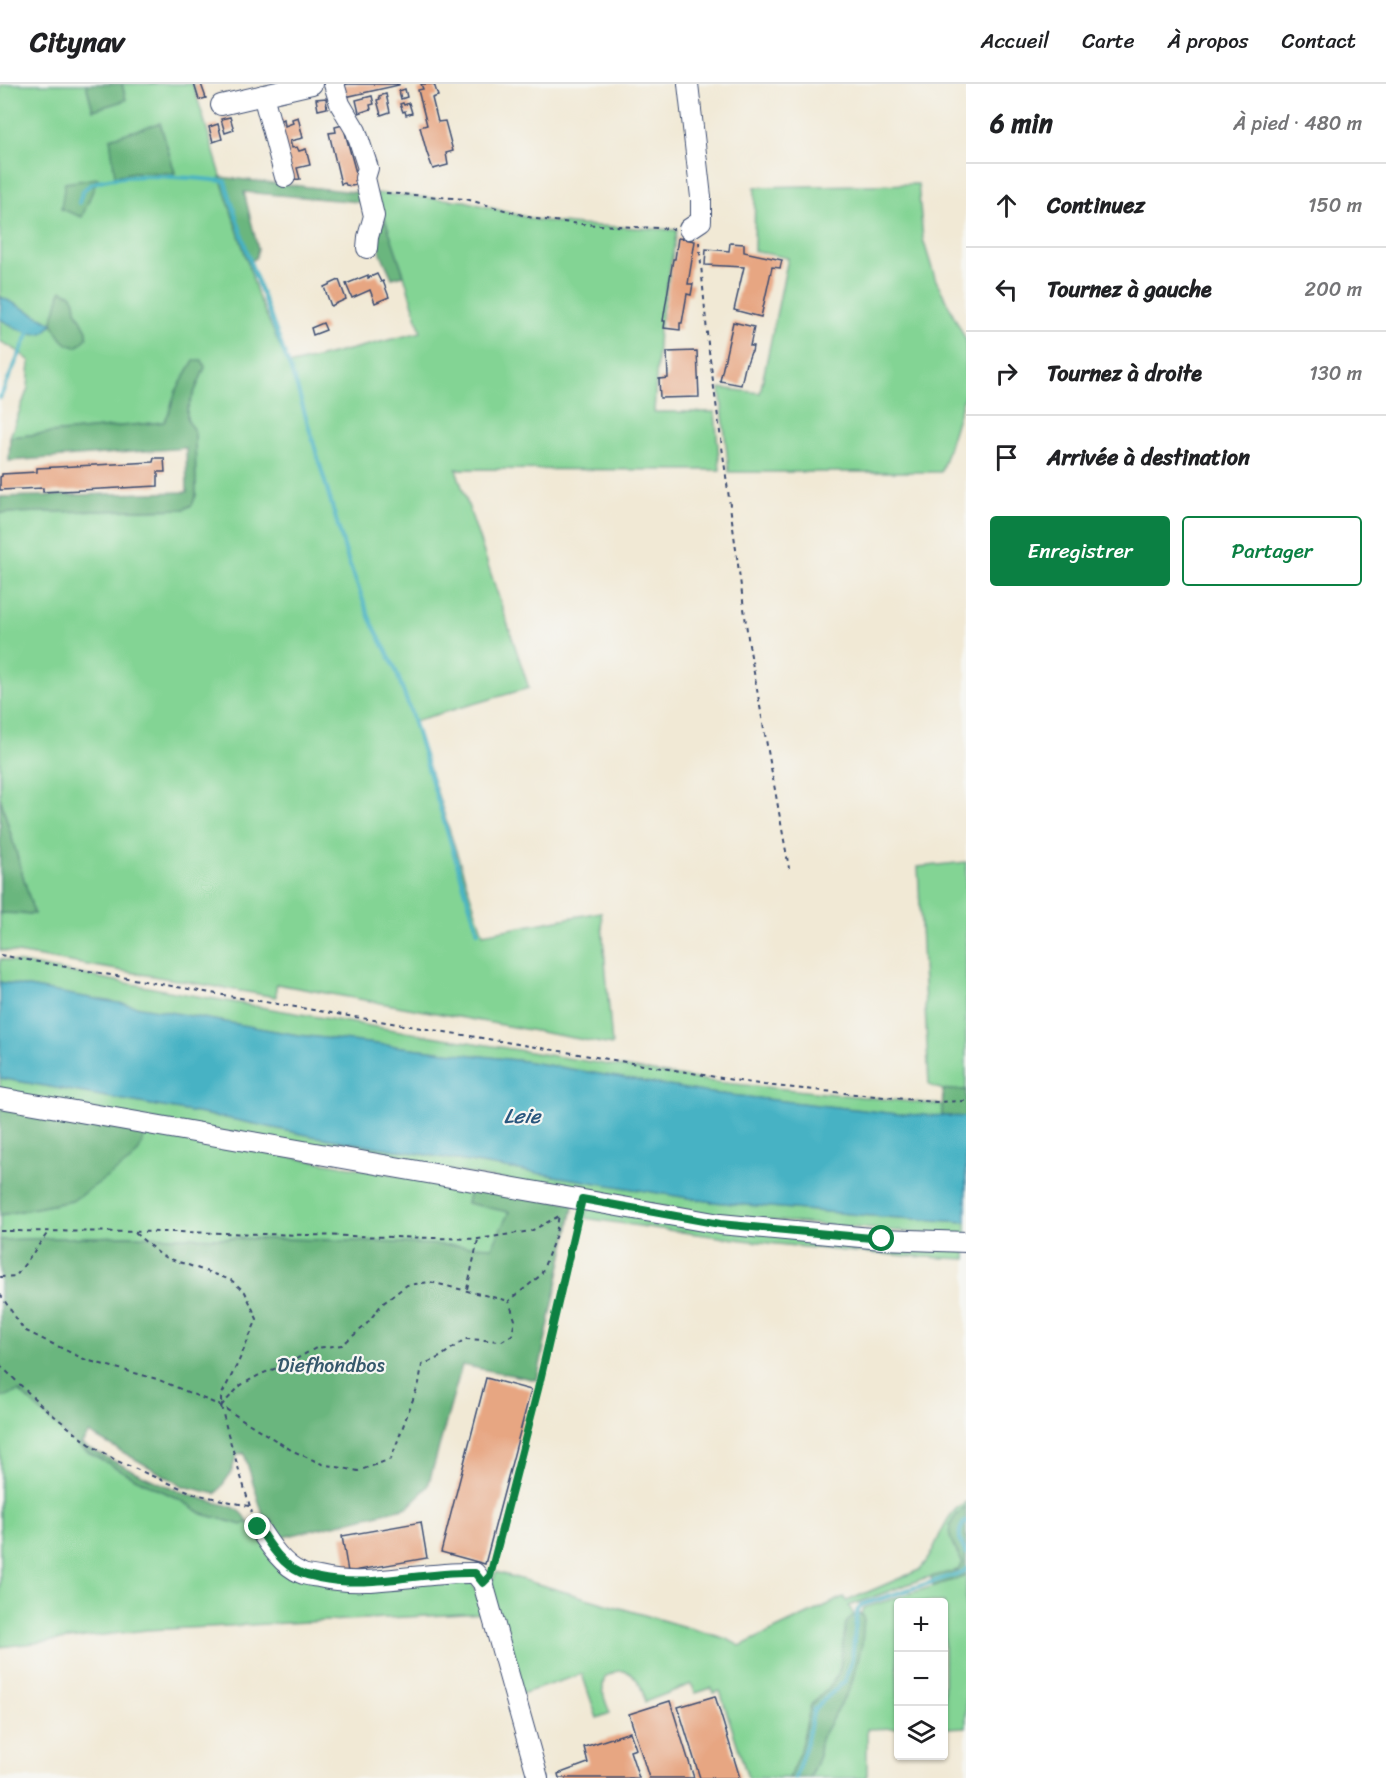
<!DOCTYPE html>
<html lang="fr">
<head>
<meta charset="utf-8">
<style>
  body { margin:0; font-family:Sriracha,sans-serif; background:#f6f6f6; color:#202124 }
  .controls { position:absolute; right:18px; bottom:18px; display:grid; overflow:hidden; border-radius:6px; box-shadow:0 2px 4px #0004 }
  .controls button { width:54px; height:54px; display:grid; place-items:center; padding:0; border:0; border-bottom:2px solid #e0e0e0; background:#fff; color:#202124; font:30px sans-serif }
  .stop { position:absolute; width:18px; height:18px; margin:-14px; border:4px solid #0b8043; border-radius:50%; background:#fff }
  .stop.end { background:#0b8043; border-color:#fff; box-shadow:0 2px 6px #0008 }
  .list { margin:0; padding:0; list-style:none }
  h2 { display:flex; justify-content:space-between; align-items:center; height:78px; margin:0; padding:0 24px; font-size:26px }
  h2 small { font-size:20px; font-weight:400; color:#757577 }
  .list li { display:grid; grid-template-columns:39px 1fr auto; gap:18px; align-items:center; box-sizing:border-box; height:84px; padding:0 24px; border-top:2px solid #e0e0e0 }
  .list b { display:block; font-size:22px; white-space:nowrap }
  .list em { font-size:20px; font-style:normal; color:#757577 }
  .actions { display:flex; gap:12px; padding:18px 24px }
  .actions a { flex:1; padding:14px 0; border:2px solid #0b8043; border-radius:6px; text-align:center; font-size:21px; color:#0b8043 }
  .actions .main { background:#0b8043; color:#fff }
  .icon { flex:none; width:33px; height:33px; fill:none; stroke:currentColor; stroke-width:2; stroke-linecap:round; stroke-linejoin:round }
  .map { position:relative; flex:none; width:966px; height:1694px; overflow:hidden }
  header { display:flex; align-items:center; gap:36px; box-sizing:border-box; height:84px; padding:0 30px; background:#fff; border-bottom:2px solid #e0e0e0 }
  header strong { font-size:28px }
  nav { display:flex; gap:33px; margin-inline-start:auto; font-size:21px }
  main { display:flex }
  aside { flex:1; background:#fff }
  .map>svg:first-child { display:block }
  .green { fill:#83d494; stroke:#4f8279; stroke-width:1.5; fill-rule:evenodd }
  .forest { fill:#6ab67e; stroke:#42726e; stroke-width:1.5 }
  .water { fill:#47b2c4; stroke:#317091; stroke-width:1.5 }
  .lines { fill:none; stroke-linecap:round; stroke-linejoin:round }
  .stream { stroke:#47b2c4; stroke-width:4 }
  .building { fill:#e7a682 }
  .minor-casing { stroke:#3b4b70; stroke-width:22 }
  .path { stroke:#3b4b70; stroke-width:2; stroke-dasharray:4.5 4.5; stroke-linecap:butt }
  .minor { stroke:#fff; stroke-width:20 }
  .route { stroke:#0b8043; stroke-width:8 }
  .labels { text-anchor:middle; stroke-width:4.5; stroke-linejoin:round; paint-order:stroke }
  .park-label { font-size:20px; fill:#35586c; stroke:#f6f6f2 }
  .water-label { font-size:21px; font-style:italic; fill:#28567d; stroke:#f6f6f2 }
</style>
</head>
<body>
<header>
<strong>Citynav</strong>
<nav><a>Accueil</a><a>Carte</a><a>À propos</a><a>Contact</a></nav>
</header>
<main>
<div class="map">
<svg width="966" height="1694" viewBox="0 0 966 1694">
  <rect width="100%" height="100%" fill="#f6f6f2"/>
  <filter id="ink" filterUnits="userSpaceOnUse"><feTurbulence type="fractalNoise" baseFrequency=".0167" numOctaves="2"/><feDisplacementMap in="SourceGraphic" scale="12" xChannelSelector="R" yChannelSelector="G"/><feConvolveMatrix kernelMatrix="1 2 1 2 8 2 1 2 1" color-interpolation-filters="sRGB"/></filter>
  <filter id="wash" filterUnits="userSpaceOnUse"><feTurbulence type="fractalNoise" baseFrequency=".008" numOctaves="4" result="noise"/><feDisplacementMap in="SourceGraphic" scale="24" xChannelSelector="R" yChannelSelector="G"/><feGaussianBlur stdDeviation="1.35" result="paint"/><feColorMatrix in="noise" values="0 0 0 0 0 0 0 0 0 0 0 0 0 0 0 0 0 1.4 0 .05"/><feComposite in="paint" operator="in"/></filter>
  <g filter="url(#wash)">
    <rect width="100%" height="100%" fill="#f1e9d5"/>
    <!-- green -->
    <g class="green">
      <path d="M8,0h78l7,26 33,-10 -4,-16h71l65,212 30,69 133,-33 -17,-57 -28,-82 89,8 72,19 43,5 97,5 -18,99 -5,83h61l5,58 -264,-1 73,219 -115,33 69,213 118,-22 11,133 -336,-61v13l-276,-47v-37l34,1 -34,-117v-284l184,-4 8,-4 4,-10 -1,-62 -8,-14v-9l18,-43 -29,24 -7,22 -5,9 -154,15 18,-49 2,-27 -14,-11 -16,-9v-22l18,10 34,-6 -51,-26 -1,2v-213zM160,39l15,50 -41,-1 -19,4zM75,218l1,8 11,21h-30l-5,-8z"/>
      <polygon points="918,100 923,155 935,194 966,256 966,307 941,388 729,388 720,304 760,309 788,174 754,167 755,103"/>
      <polygon points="966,778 966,1006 943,1006 929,1001 918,783"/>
      <polygon points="0,875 174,908 382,944 715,998 943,1021 942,1032 897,1030 703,1008 524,977 298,951 0,898"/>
      <polygon points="0,994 231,1035 312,1052 713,1118 884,1133 966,1138 966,1153 717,1132 0,1010"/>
      <polygon points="145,1049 471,1103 467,1119 509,1128 493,1163 324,1156 125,1152 0,1156 0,1131 72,1117 143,1057"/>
      <path d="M588,1122l378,40v13c-128,-5 -255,-22 -381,-41z"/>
      <polygon points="19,1307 79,1363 131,1392 179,1415 203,1430 242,1441 248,1438 273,1471 289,1486 470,1493 485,1529 147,1546 0,1563 0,1314"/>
      <path d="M966,1418v4c-25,21 -17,33 -3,57l-4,7 -37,9 -73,27 5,9 -8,8 -7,50 -11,16 -17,16 -11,46 -11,27h-41l-28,-87 -7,2 -2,-5 -15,5 -5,-9 -46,18c-4,-23 -16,-41 -40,-25 -5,14 0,23 5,36l-13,5 -15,-44 -64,21 -28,-108 6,-15 231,67 13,7 104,-49 3,4 72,-31c20,-19 21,-55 47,-68z"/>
      <polygon points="966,1492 966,1643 944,1644 944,1518 898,1518 898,1644 867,1645 867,1694 810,1694 819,1671 820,1656 850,1604 858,1578 864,1533 861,1530 863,1524"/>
    </g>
    <!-- forest -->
    <g class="forest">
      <polygon points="86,0 122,0 126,16 93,26"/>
      <polygon points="160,39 175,89 134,88 115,92 110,54"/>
      <polygon points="220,93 362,109 363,114 359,118 244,108 258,165 256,174 248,179"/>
      <polygon points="98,94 82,133 61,125 65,99"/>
      <path d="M385,135l19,56 -12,3c-9,-22 -22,-37 -7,-59z"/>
      <path d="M61,206l11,5 3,7 1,8 11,21v7l-10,9c-15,-2 -18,-13 -25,-24z"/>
      <polygon points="194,276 202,276 205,283 187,326 187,335 195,349 196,411 192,421 184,425 0,429 0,413 187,408 186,364 9,377 10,353 164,338 169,329 176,307"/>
      <polygon points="0,713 34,830 0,829"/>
      <polygon points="943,1006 966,1006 966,1033 942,1032"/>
      <polygon points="0,1021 145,1049 139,1067 132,1076 72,1117 0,1131"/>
      <path d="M471,1103l103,16 -37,177 -75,-15 -34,121 -20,21 -132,32 -9,-11 -23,-75 -7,2 -6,18 -15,21 -33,-8 -94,-53 -8,11c44,23 86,46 133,58 15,4 28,5 34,20l-6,3 -39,-11 -24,-15 -48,-23 -52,-29 -60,-56 -19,7v-158l125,-4 199,4 168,7 17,-35 -42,-9z"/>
      <path d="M966,1422v70l-33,10 -2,-9 27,-7 5,-7c-13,-24 -24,-35 3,-57z"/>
      <polygon points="861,1530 864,1533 862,1560 850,1604 820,1656 819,1671 810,1694 789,1694 800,1667 811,1621 828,1605 839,1589 846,1539 854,1531"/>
    </g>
    <!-- water -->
    <g class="water">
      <path d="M1,213l51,26c-2,3 -4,6 -6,8 -13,9 -35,-6 -46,-12z"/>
      <polygon points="0,898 298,951 524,977 703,1008 897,1030 966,1033 966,1138 884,1133 713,1118 312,1052 231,1035 0,994"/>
    </g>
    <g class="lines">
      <!-- stream -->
      <g class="stream">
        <path d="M79,119c1,-3 2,-10 5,-13 18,-23 112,-11 141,-9l27,86 45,120 51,173 22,59 25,49 15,42 68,222"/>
        <polyline points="0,314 31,244"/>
        <path d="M966,1437c-10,9 -6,22 0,32"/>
        <polyline points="795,1694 806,1661 814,1625 845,1597 852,1575 857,1527 861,1521 963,1488 966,1485"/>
      </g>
    </g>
    <g id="blocks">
      <!-- building -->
      <g class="building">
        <polygon points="194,0 201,0 206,14 199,16"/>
        <polygon points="349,0 399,0 399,1 345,13 342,1"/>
        <polygon points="421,0 434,0 438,12 432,14 438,38 445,37 453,67 446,69 448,81 433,85 427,69 420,43 427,41 418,6 423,5"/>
        <polygon points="405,5 407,13 401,15 399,7"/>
        <polygon points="386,10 390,28 381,31 377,16 380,15 379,12"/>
        <polygon points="372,12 374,20 370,21 371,25 359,29 356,16"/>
        <polygon points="326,14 327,24 318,26 316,15"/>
        <polygon points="403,19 404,21 409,19 412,29 406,31 405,27 403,28 400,20"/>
        <polygon points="230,33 234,46 225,49 221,35"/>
        <polygon points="298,33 303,54 290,57 292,64 297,63 299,67 306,65 310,81 297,84 300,95 290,96 274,38 284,35 285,42 293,39 292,35"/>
        <polygon points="218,40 222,55 213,58 209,43"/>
        <polygon points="343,41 359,100 352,102 346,101 345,99 341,100 329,49 336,48 335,43"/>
        <polygon points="678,154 695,157 688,200 693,200 691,211 687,210 682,239 680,239 680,246 664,244 665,237 663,237 673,175 675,175"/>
        <polygon points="730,159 744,160 744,168 782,176 780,184 772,183 761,233 734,226 744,183 705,181 706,165 729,167"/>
        <polygon points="377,190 381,198 383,197 389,213 375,219 370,206 352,214 346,200 368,191 368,194"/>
        <polygon points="339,196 346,215 331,222 324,203"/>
        <polygon points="733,238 754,243 750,262 753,262 752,268 751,268 747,279 746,279 741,301 720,297"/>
        <polygon points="323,239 326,246 313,251 311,244"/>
        <polygon points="697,267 699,313 660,314 659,295 668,294 667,268"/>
        <polygon points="154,374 164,374 165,388 158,388 158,402 43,408 43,404 0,406 0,393 2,392 2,390 37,388 37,384 153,378"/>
        <polygon points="486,1294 531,1306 485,1480 441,1468"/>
        <polygon points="421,1438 427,1474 348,1488 342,1452"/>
        <polygon points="715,1612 740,1694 700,1694 678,1623"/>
        <polygon points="670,1617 694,1694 649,1694 629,1630"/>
        <polygon points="630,1648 636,1665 630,1667 639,1694 559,1694 558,1690 588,1679 584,1663"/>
      </g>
    </g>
  </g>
  <g filter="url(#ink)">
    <use href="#blocks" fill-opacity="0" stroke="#3b4b70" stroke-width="1.5"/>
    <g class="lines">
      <defs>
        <g id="minor">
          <polyline points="334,0 340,20 356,47 368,84 365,94 374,132 368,153 367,164"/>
          <polyline points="688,0 701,113 701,137 689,145"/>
          <polyline points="263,11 285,93"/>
          <polyline points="221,21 312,0"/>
          <polyline points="0,1014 720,1140 882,1155 966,1158"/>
          <path d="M258,1443c11,17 24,38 43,46 6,3 13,3 18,4 51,12 104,-6 156,-4l8,10 55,195"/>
        </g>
      </defs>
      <!-- minor casing -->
      <use href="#minor" class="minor-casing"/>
      <!-- path -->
      <g class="path">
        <polyline points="386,109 466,115 536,135 580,140 674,145"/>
        <polyline points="699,158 708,260 749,561 789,784"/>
        <polyline points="0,871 205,908 764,1001 935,1018 966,1017"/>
        <polyline points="0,1147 179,1148 478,1155 531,1147 559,1132"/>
        <polyline points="135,1149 162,1172 231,1196 245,1208 257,1235 238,1279 221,1312 221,1322 228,1350 252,1429"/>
        <polyline points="0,1193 16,1192 49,1147"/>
        <polyline points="467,1205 478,1156"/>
        <polyline points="0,1210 24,1246 86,1276 157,1295 221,1322 291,1366 322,1380 358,1387 391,1375 419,1299 422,1281 440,1273 465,1255 502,1257 512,1251 515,1236 509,1217 541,1191 556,1150 559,1130"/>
        <polyline points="0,1281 43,1323 92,1362 117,1377 195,1410 249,1422"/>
        <polyline points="221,1322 241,1301 261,1290 287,1280 316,1264 342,1261 365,1242 382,1220 407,1201 430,1198 509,1217"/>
        <polyline points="492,1484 538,1305 579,1131"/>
      </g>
      <!-- minor -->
      <use href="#minor" class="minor"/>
    </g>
  </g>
  <g class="lines" filter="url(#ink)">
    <!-- route -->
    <path class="route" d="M258,1443c11,17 24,38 43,46 6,3 13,3 18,5 51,11 104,-7 156,-5l8,10 7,-7 48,-187 44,-190 138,25 162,15"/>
  </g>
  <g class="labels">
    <!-- park labels -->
    <g class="park-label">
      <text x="331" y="1288">Diefhondbos</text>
    </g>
    <!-- water labels -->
    <g class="water-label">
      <text x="522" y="1039">Leie</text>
    </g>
  </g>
</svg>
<div class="controls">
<button>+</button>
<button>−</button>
<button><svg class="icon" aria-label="layers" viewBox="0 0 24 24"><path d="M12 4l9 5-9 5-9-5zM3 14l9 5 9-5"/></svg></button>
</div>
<div class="stop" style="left:882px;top:1155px"></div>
<div class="stop end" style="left:258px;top:1443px"></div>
</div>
<aside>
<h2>6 min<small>À pied · 480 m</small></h2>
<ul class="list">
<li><svg class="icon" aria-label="ahead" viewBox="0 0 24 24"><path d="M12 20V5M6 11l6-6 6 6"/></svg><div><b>Continuez</b></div><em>150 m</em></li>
<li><svg class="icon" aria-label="left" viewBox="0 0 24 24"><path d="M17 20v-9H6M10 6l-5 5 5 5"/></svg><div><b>Tournez à gauche</b></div><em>200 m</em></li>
<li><svg class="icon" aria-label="right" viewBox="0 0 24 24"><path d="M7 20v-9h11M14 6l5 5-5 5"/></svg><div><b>Tournez à droite</b></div><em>130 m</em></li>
<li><svg class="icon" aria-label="arrive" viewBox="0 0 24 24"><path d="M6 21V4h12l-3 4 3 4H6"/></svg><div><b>Arrivée à destination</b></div></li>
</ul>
<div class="actions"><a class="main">Enregistrer</a><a>Partager</a></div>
</aside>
</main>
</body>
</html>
